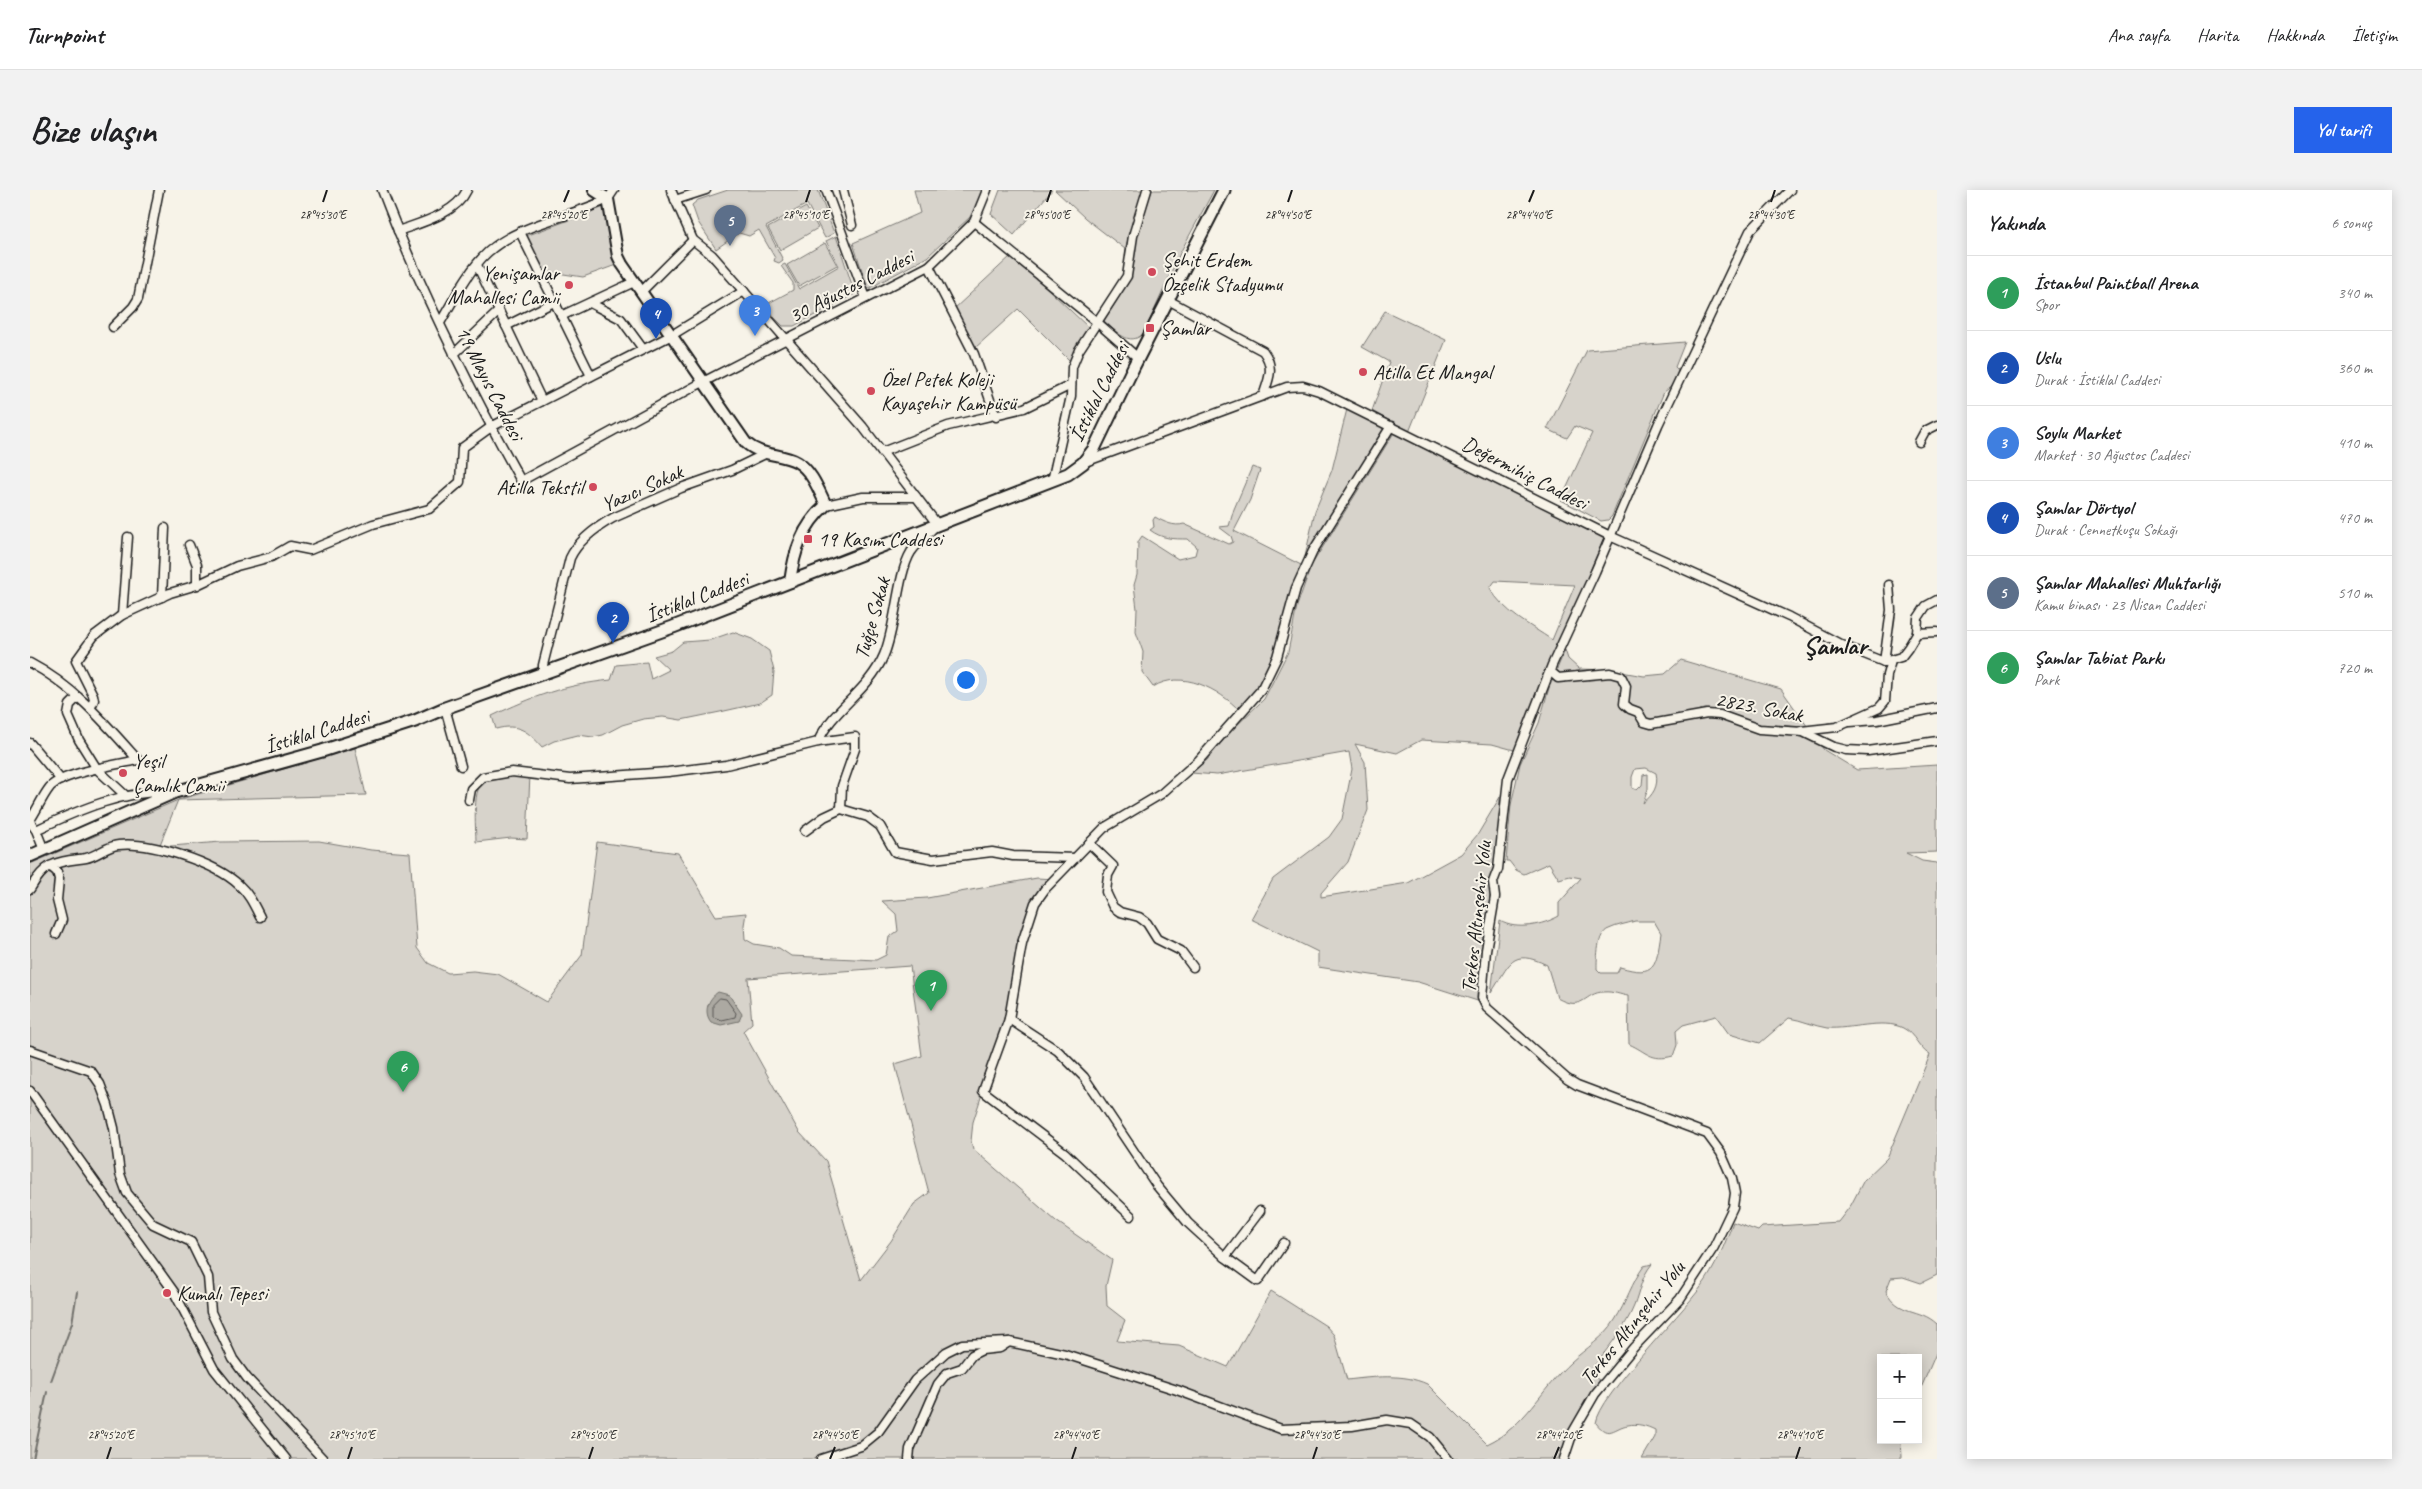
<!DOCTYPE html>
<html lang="tr">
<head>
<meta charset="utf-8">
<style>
  body { margin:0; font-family:Caveat,sans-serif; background:#f2f2f2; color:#202124 }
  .controls { position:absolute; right:15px; bottom:15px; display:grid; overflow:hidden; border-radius:0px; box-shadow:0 2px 12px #0003 }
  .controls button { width:45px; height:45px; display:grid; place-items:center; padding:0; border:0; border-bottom:1px solid #e0e0e0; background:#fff; color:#202124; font:25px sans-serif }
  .you { position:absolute; left:935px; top:489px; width:18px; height:18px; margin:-12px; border:4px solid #fff; border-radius:50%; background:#1a73e8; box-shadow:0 0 0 8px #1a73e833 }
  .badge { display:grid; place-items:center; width:32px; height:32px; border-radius:50%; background:#2563eb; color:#fff; font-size:16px; font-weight:700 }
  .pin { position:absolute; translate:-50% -41px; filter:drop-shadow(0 1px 2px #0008) }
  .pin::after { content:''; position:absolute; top:26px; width:18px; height:15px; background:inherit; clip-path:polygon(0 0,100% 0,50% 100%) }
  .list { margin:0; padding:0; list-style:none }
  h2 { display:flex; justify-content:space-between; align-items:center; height:65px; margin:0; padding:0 20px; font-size:21px }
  h2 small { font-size:16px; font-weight:400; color:#757577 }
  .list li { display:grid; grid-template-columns:32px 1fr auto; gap:15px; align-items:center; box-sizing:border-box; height:75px; padding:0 20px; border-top:1px solid #e0e0e0 }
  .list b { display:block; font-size:19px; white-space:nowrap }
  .list p { margin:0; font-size:16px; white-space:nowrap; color:#757577 }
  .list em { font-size:16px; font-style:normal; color:#757577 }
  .map { position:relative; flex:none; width:1907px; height:1269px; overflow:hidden; border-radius:0px }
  header { display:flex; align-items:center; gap:30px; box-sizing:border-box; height:70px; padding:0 25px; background:#fff; border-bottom:1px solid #e0e0e0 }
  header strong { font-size:24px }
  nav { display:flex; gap:28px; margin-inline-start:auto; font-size:18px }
  .intro { display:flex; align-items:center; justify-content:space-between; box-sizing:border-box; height:120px; padding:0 30px }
  h1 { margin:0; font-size:35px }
  .button { padding:12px 22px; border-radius:0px; background:#2563eb; color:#fff; font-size:18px; font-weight:700 }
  main { display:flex; gap:30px; padding:0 30px }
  aside { flex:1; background:#fff; border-radius:0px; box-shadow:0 2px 12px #0003 }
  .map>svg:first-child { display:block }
  .green { fill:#d7d3cb; stroke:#7a7874; fill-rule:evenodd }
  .water { fill:#aca9a2; stroke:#72716c }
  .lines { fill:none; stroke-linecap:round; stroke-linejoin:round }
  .shore { stroke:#565452; stroke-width:1 }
  .stream { stroke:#72716c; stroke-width:2 }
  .minor-casing { stroke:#1c1c1c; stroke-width:11 }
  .tertiary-casing { stroke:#1c1c1c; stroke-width:14 }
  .secondary-casing { stroke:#1c1c1c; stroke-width:15 }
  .minor { stroke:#f7f3e8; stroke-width:8 }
  .tertiary { stroke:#f7f3e8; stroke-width:10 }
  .secondary { stroke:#f7f3e8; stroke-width:11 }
  .ticks { fill:none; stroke:#1c1c1c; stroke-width:2 }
  .poi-dot { fill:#d1495b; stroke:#f7f3e8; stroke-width:2 }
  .labels { text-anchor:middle; stroke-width:4; stroke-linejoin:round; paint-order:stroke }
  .poi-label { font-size:21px; fill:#1c1c1c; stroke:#f7f3e8; text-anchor:start }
  .street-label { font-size:21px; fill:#1c1c1c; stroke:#f7f3e8 }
  .district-label { font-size:26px; font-weight:bold; fill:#1c1c1c; stroke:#f7f3e8 }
  .ticks-label { font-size:12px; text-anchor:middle; fill:#1c1c1c; stroke:#f7f3e8; stroke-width:4; stroke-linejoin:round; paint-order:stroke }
</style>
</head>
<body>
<header>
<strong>Turnpoint</strong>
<nav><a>Ana sayfa</a><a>Harita</a><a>Hakkında</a><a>İletişim</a></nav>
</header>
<div class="intro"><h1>Bize ulaşın</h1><a class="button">Yol tarifi</a></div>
<main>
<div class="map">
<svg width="1907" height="1269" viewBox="0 0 1907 1269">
  <rect width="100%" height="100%" fill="#f7f3e8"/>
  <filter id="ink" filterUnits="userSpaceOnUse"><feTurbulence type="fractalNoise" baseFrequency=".02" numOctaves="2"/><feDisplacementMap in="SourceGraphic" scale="10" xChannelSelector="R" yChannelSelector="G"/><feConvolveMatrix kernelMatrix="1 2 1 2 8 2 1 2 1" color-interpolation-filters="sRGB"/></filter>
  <g filter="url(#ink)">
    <!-- green -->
    <g class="green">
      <polygon points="698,0 788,0 804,43 795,48 777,14 736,37 753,70 749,73 744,71 745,68 729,40 719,46 709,43 686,59 668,32 662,15 668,10"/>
      <polygon points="884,0 954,0 940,27 897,67 838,99 823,53 890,23"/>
      <polygon points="970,0 1022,0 984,45 961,24"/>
      <polygon points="1025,0 1114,0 1095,59 1055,28"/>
      <path d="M1122,0h62l-33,61 -37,82c-15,15 -28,-2 -40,-12l25,-40 5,-19 2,-23z"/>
      <polygon points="574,17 586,75 553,87 514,81 496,46"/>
      <polygon points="776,17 788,38 750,60 738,38"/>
      <polygon points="806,46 825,104 764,136 753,136 744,127 737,114 763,100 763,93 751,76 755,74 769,99 809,76 796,51"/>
      <polygon points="795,53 807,75 769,96 757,75"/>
      <polygon points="982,65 1059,138 1040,171 988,119 945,158 924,119"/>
      <polygon points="1355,121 1416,150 1379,242 1342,221 1359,172 1332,157"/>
      <path d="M1655,152l-10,25 3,3c-3,11 -5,16 -14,22l-52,124 -4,4 -7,1 -40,-21 31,-67 -17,-7 -8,12 -20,-9 40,-79z"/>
      <path d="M1317,219l38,18 -27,52 -45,71 -22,62 -8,37 -12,28 -31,34c-21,-22 -58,-42 -87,-24l-11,-15 1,-20 -7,-20 1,-23 -3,-24 3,-10 1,-33 4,-6 36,23 17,-4 2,-8 -9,-8c-15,0 -26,0 -38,-9l4,-3 -1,-7 2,-3c9,5 19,10 29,7l45,20 4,-2 -2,-6 -12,-9 10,-1 5,-17 18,-42 8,3 -10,30 -16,31 69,35 12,-55 17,-41z"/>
      <path d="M1365,241l210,105 -55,130 -28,74 -8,10 -22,-6 -71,-4 -24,13 -42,-9 10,18 3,48 -20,52 -27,31v4l87,-14 53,-29 17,-20 22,-37 -2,55 -7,28 -7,94 3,30 -69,-22 -100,-15v-15l-67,-33 22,-40 56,-42 13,-18 10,-50 -3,-17 -132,23 -26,-2 16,-13 21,-26 36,-35 24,-47 9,-46 14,-40zM1465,391l80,4 -23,55c-22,-15 -49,-28 -62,-52z"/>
      <path d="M703,442l19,7 17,12 5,20 -2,24 -12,8 -40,9 -39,8 -18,-3 -20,2 -21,6 -19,10 -10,2 -15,-2 -24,6 -12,6c-14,-16 -24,-24 -46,-18l-4,-13c42,-20 72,-31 119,-36l5,-15 31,-3 4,17 18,-9 -15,-14 18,-5 11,-9 27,-2z"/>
      <path d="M1535,460l3,9 11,10 31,1 34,6 21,-2 16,-14 100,29 43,61 33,20 80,-5v87l-31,1 16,8 15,2v412l-16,8 -18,-6 -12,1 -5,13c13,25 33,16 51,33v27l-19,44v-37h-37v82h20l1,17 -3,2h-257l13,-22v-7c-8,-4 -18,-7 -27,-5 -14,2 -19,15 -32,-2 4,-28 84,-107 105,-136 14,-18 24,-43 32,-65l25,9 4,-4 76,-5 13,-17 13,-25 23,-22 43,-103c-12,-7 -15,-21 -27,-27 -20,-10 -54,2 -76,0 -13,-2 -25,-8 -38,-10l-29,25 -31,-9 -13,-18 -33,9 -7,6 1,14 -4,11c-22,6 -26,-4 -44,-12l-1,-48c-7,-1 -16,-5 -24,-4 -20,0 -20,21 -47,6l-10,-33c-37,-18 -37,0 -56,28l9,-72c17,10 43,4 59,-5v-13l22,-25 -11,-2 -11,3 -10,-16 -25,11 -8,-4 -7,-9h-3l5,-56 9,-41 19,-41 10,-35zM1616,578l10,5c3,13 -3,22 -13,30l5,-14v-15l-5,1 -1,10 -5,5 -5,-2v-11l3,-8zM1605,731h19l7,12c-5,32 -5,45 -41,34l-3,6h-16l-4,-4c0,-11 0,-36 12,-40 8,-4 17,-5 26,-8z"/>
      <path d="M325,558l11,47 -188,5 -19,47 62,-5 98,-1 52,9 39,3 7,95 11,15 20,10 25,-2 25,3 49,28 35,-47 15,-113 81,11 38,63 30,-3 -2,12 1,14 9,5 25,4 12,8 85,4 10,-5 3,-18 9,-6 -2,-17 -14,-13 45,-3 110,-20 16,1 -10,7 -12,19 -19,96 -39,121 -2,19 2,8 83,72 56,39 -6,26 1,20 18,14 -8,21 62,5 49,21 43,-76 55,35 8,9 13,45c26,-3 56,-7 80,4l60,60c39,-18 54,-55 84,-82 15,-14 33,-24 44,-42 11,-17 17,-38 29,-54l8,-2c-11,13 -12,27 -18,42 -9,23 -27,42 -41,62l-3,6 9,6 7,-1 -24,30 -13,50h-1539v-595l148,-64zM880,776l12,90 -27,8 34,129 -15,11 -23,37 -30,39 -35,-119 -27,-29 -56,-101 9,-8 -4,-45z"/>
      <path d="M500,585l-3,64 -16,-1 -35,4c0,-14 -5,-57 10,-63 12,-6 31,-3 44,-4z"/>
    </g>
    <!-- water -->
    <path class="water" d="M688,802l11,3 13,19 -3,7 -18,4 -10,-3c-8,-10 -3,-23 7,-30z"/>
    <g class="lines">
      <!-- shore -->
      <polygon class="shore" points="690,808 696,809 706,823 705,827 692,830 683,827 683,815"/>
      <!-- stream -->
      <g class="stream">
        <polyline points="21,1191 42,1133 47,1102"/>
        <polyline points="3,1269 17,1202"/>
      </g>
      <defs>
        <g id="minor">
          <path d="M352,0c38,100 87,197 139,291l182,-99 226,-116 45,-44 124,101 40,35"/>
          <path d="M641,0l22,50 19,15 151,172 74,97c-8,9 -19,18 -26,28 -14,23 -15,75 -27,103 -15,36 -52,54 -66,87"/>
          <polyline points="796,0 836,108"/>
          <polyline points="813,0 822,35"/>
          <polyline points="645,10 676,0"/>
          <polyline points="944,32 957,0"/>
          <path d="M368,41c22,-8 58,-17 69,-41"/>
          <polyline points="490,42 561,186"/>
          <polyline points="447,75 512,211"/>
          <polyline points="899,76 944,164 966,227"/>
          <polyline points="611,102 663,50"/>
          <path d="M1138,110l95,51c12,16 6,28 0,45"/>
          <polyline points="560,113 591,129 613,159"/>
          <polyline points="531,126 604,92"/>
          <path d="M410,133c13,-22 29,-54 48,-71 33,-29 81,-34 120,-53l6,-9"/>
          <polyline points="476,136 524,112"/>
          <polyline points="83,137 103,117 108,109 129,0"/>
          <polyline points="424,164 469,121"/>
          <polyline points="1889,252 1895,241 1907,235"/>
          <polyline points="852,262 918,236 994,218 1041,195"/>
          <polyline points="1055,272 1257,197 1273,196 1289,201 1580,346 1759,427 1812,455 1854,472 1871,467 1878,458 1887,443 1888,428 1896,416 1907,410"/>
          <polyline points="1022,291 1041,206 1042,177 1049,160 1097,86 1103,46 1117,0"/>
          <polyline points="796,315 833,307 886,307"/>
          <polyline points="159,355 167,375 167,395"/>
          <polyline points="132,407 135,338"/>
          <polyline points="92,425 98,347"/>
          <polyline points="1887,443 1907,442"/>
          <polyline points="1854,472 1861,420 1859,395"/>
          <path d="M0,473c44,23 75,60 108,97 -19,4 -76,13 -88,27 -8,10 -13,23 -20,33"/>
          <polyline points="1520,481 1528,488 1580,483 1591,486 1596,496 1594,514 1600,519 1608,522 1614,532 1621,534 1677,524 1690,525 1729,539 1773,542 1804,557 1816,560 1838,561 1907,551"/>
          <path d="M513,483v-8l27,-107c8,-17 27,-31 43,-40l68,-30 51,-18 33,-16"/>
          <polyline points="48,507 40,515 38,525 49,550 67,579 96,606"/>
          <polyline points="61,517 64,510 63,505 46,471 64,446 92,425 140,403 167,395 207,376 241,367 260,356 280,360 343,334 399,319 430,292 432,258 461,237 642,145 714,101"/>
          <polyline points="415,518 431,576"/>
          <polyline points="1820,532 1847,530 1907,518"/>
          <polyline points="1771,541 1807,537 1849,518 1855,511 1857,485 1861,471"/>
          <polyline points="0,553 31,590"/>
          <polyline points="439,610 441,599 453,587 482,582 540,589 638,582 696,575 788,552 825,547 825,559 812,596 811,619"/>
          <polyline points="0,632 6,640 14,660"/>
          <path d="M6,640c42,-20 91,-41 137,-38"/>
          <polyline points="775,641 794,627 811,619 838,627 850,636 865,662 903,669 962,662 983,666 1045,668"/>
          <polyline points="1059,653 1083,676 1078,685 1076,702 1083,717 1090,722 1109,727 1117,733 1127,749 1151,761 1163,777"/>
          <polyline points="20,676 27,682 29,689 27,710 32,730 26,744"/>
          <path d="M0,699c16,-28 27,-27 56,-31 11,-2 21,-12 32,-13 32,-4 98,18 121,40 10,9 15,20 21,32"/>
          <polyline points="979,829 1028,861 1054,887 1127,996 1158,1033 1195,1067 1230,1021"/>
          <polyline points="0,860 61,881 70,894 78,915 84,938 90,984 97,1003 123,1034 161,1052 178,1087 181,1122 203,1169 217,1188 293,1269"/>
          <polyline points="0,901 144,1102 184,1179 256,1269"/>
          <polyline points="1101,1026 1035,963 953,901 979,829 992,753 1005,713 1015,699 1074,638 1131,604 1169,570 1231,500 1247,467 1266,398 1283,361 1361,236"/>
          <polyline points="1195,1067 1228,1091 1254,1053"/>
          <polyline points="791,1269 831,1256 848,1242 885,1190 916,1162 932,1154 979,1152 1035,1164 1147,1200 1251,1239 1322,1236 1357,1230 1381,1234 1400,1247 1418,1269"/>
          <polyline points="879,1269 880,1259 908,1194 917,1183 932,1178 942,1165 952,1160 970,1158 979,1152"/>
          <polyline points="1534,1269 1543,1242 1565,1204 1604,1157 1650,1109 1684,1057 1703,1017 1705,1003 1702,988 1691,963 1677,944 1547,895 1537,889 1457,818 1452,808 1456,760 1465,707 1463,692 1468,679 1478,589 1522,475 1565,382 1628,235 1720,41 1760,0"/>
        </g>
        <path id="tertiary" d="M564,0l14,9 10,57 4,8 124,179c16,14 35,10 51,19 15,9 22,29 29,43 -24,21 -32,47 -36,77"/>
        <polyline id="secondary" points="0,666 145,602 292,561 385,531 415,518 643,437 1038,284 1053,273 1064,259 1104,176 1194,0"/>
      </defs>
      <!-- minor casing -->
      <use href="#minor" class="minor-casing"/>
      <!-- tertiary casing -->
      <use href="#tertiary" class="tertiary-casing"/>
      <!-- secondary casing -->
      <use href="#secondary" class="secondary-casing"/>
      <!-- minor -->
      <use href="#minor" class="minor"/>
      <!-- tertiary -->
      <use href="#tertiary" class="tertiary"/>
      <!-- secondary -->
      <use href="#secondary" class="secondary"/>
    </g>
  </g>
  <!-- ticks -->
  <path class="ticks" d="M293,12l4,-12M534,12l5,-12M776,12l4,-12M1017,12l4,-12M1258,12l4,-12M1499,12l5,-12M1741,12l4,-12M77,1269l4,-12M318,1269l4,-12M559,1269l4,-12M800,1269l5,-12M1042,1269l4,-12M1283,1269l4,-12M1524,1269l5,-12M1766,1269l4,-12"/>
  <!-- markers -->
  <g class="poi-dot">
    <circle cx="1122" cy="82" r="5"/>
    <circle cx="539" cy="95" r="5"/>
    <rect x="1115" y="133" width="10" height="10" rx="2.5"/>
    <circle cx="1333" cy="182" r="5"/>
    <circle cx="841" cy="201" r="5"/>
    <circle cx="563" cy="297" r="5"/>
    <rect x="773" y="344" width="10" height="10" rx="2.5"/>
    <circle cx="93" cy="583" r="5"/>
    <circle cx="137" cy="1103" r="5"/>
  </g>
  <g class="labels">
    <!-- poi labels -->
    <g class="poi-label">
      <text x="1132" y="77">Şehit Erdem<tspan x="1132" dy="24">Özçelik Stadyumu</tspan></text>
      <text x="529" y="90" text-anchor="end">Yenişamlar<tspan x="529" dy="24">Mahallesi Camii</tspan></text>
      <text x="1130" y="145">Şamlar</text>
      <text x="1343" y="189">Atilla Et Mangal</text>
      <text x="851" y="196">Özel Petek Koleji<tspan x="851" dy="24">Kayaşehir Kampüsü</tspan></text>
      <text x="553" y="304" text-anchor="end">Atilla Tekstil</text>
      <text x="788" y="356">19 Kasım Caddesi</text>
      <text x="103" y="578">Yeşil<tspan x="103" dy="24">Çamlık Camii</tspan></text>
      <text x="147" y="1110">Kumalı Tepesi</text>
    </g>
    <!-- street labels -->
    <g class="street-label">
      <text transform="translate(821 96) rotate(-27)" y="7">30 Ağustos Caddesi</text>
      <text transform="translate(460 193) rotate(63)" y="7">19 Mayıs Caddesi</text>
      <text transform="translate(1069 202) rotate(-63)" y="7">İstiklal Caddesi</text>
      <text transform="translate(1495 283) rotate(27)" y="7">Değermihiç Caddesi</text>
      <text transform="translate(612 298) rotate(-24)" y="7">Yazıcı Sokak</text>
      <text transform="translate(667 407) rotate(-21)" y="7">İstiklal Caddesi</text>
      <text transform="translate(842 428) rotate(-74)" y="7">Tuğçe Sokak</text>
      <text transform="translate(1729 517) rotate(11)" y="7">2823. Sokak</text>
      <text transform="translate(287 541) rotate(-17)" y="7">İstiklal Caddesi</text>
      <text transform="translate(1446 727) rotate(-84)" y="7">Terkos Altınşehir Yolu</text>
      <text transform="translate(1602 1133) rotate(-51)" y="7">Terkos Altınşehir Yolu</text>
    </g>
    <!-- district labels -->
    <g class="district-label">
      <text x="1805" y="464">Şamlar</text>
    </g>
  </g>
  <g class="ticks-label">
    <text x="293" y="29">28°45'30"E</text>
    <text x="534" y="29">28°45'20"E</text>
    <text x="776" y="29">28°45'10"E</text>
    <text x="1017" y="29">28°45'00"E</text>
    <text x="1258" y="29">28°44'50"E</text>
    <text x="1499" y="29">28°44'40"E</text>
    <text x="1741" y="29">28°44'30"E</text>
    <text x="81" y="1249">28°45'20"E</text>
    <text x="322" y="1249">28°45'10"E</text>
    <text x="563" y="1249">28°45'00"E</text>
    <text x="805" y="1249">28°44'50"E</text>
    <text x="1046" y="1249">28°44'40"E</text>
    <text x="1287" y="1249">28°44'30"E</text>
    <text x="1529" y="1249">28°44'20"E</text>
    <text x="1770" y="1249">28°44'10"E</text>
  </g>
</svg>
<div class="controls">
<button>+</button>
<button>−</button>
</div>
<div class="you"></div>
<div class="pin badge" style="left:901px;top:821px;background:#2e9e5b">1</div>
<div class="pin badge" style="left:583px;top:453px;background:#1a4fb4">2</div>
<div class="pin badge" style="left:725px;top:146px;background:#3f7fe0">3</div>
<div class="pin badge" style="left:626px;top:149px;background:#1a4fb4">4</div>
<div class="pin badge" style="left:700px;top:56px;background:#5c6f8a">5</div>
<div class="pin badge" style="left:373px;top:902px;background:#2e9e5b">6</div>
</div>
<aside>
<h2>Yakında<small>6 sonuç</small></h2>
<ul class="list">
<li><span class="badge" style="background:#2e9e5b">1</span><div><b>İstanbul Paintball Arena</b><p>Spor</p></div><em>340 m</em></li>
<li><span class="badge" style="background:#1a4fb4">2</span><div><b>Uslu</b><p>Durak · İstiklal Caddesi</p></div><em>360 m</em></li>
<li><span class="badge" style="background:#3f7fe0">3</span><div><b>Soylu Market</b><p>Market · 30 Ağustos Caddesi</p></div><em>410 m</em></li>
<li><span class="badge" style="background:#1a4fb4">4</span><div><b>Şamlar Dörtyol</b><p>Durak · Cennetkuşu Sokağı</p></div><em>470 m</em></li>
<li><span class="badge" style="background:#5c6f8a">5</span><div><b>Şamlar Mahallesi Muhtarlığı</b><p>Kamu binası · 23 Nisan Caddesi</p></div><em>510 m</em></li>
<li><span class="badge" style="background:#2e9e5b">6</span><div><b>Şamlar Tabiat Parkı</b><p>Park</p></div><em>720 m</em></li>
</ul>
</aside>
</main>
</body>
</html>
